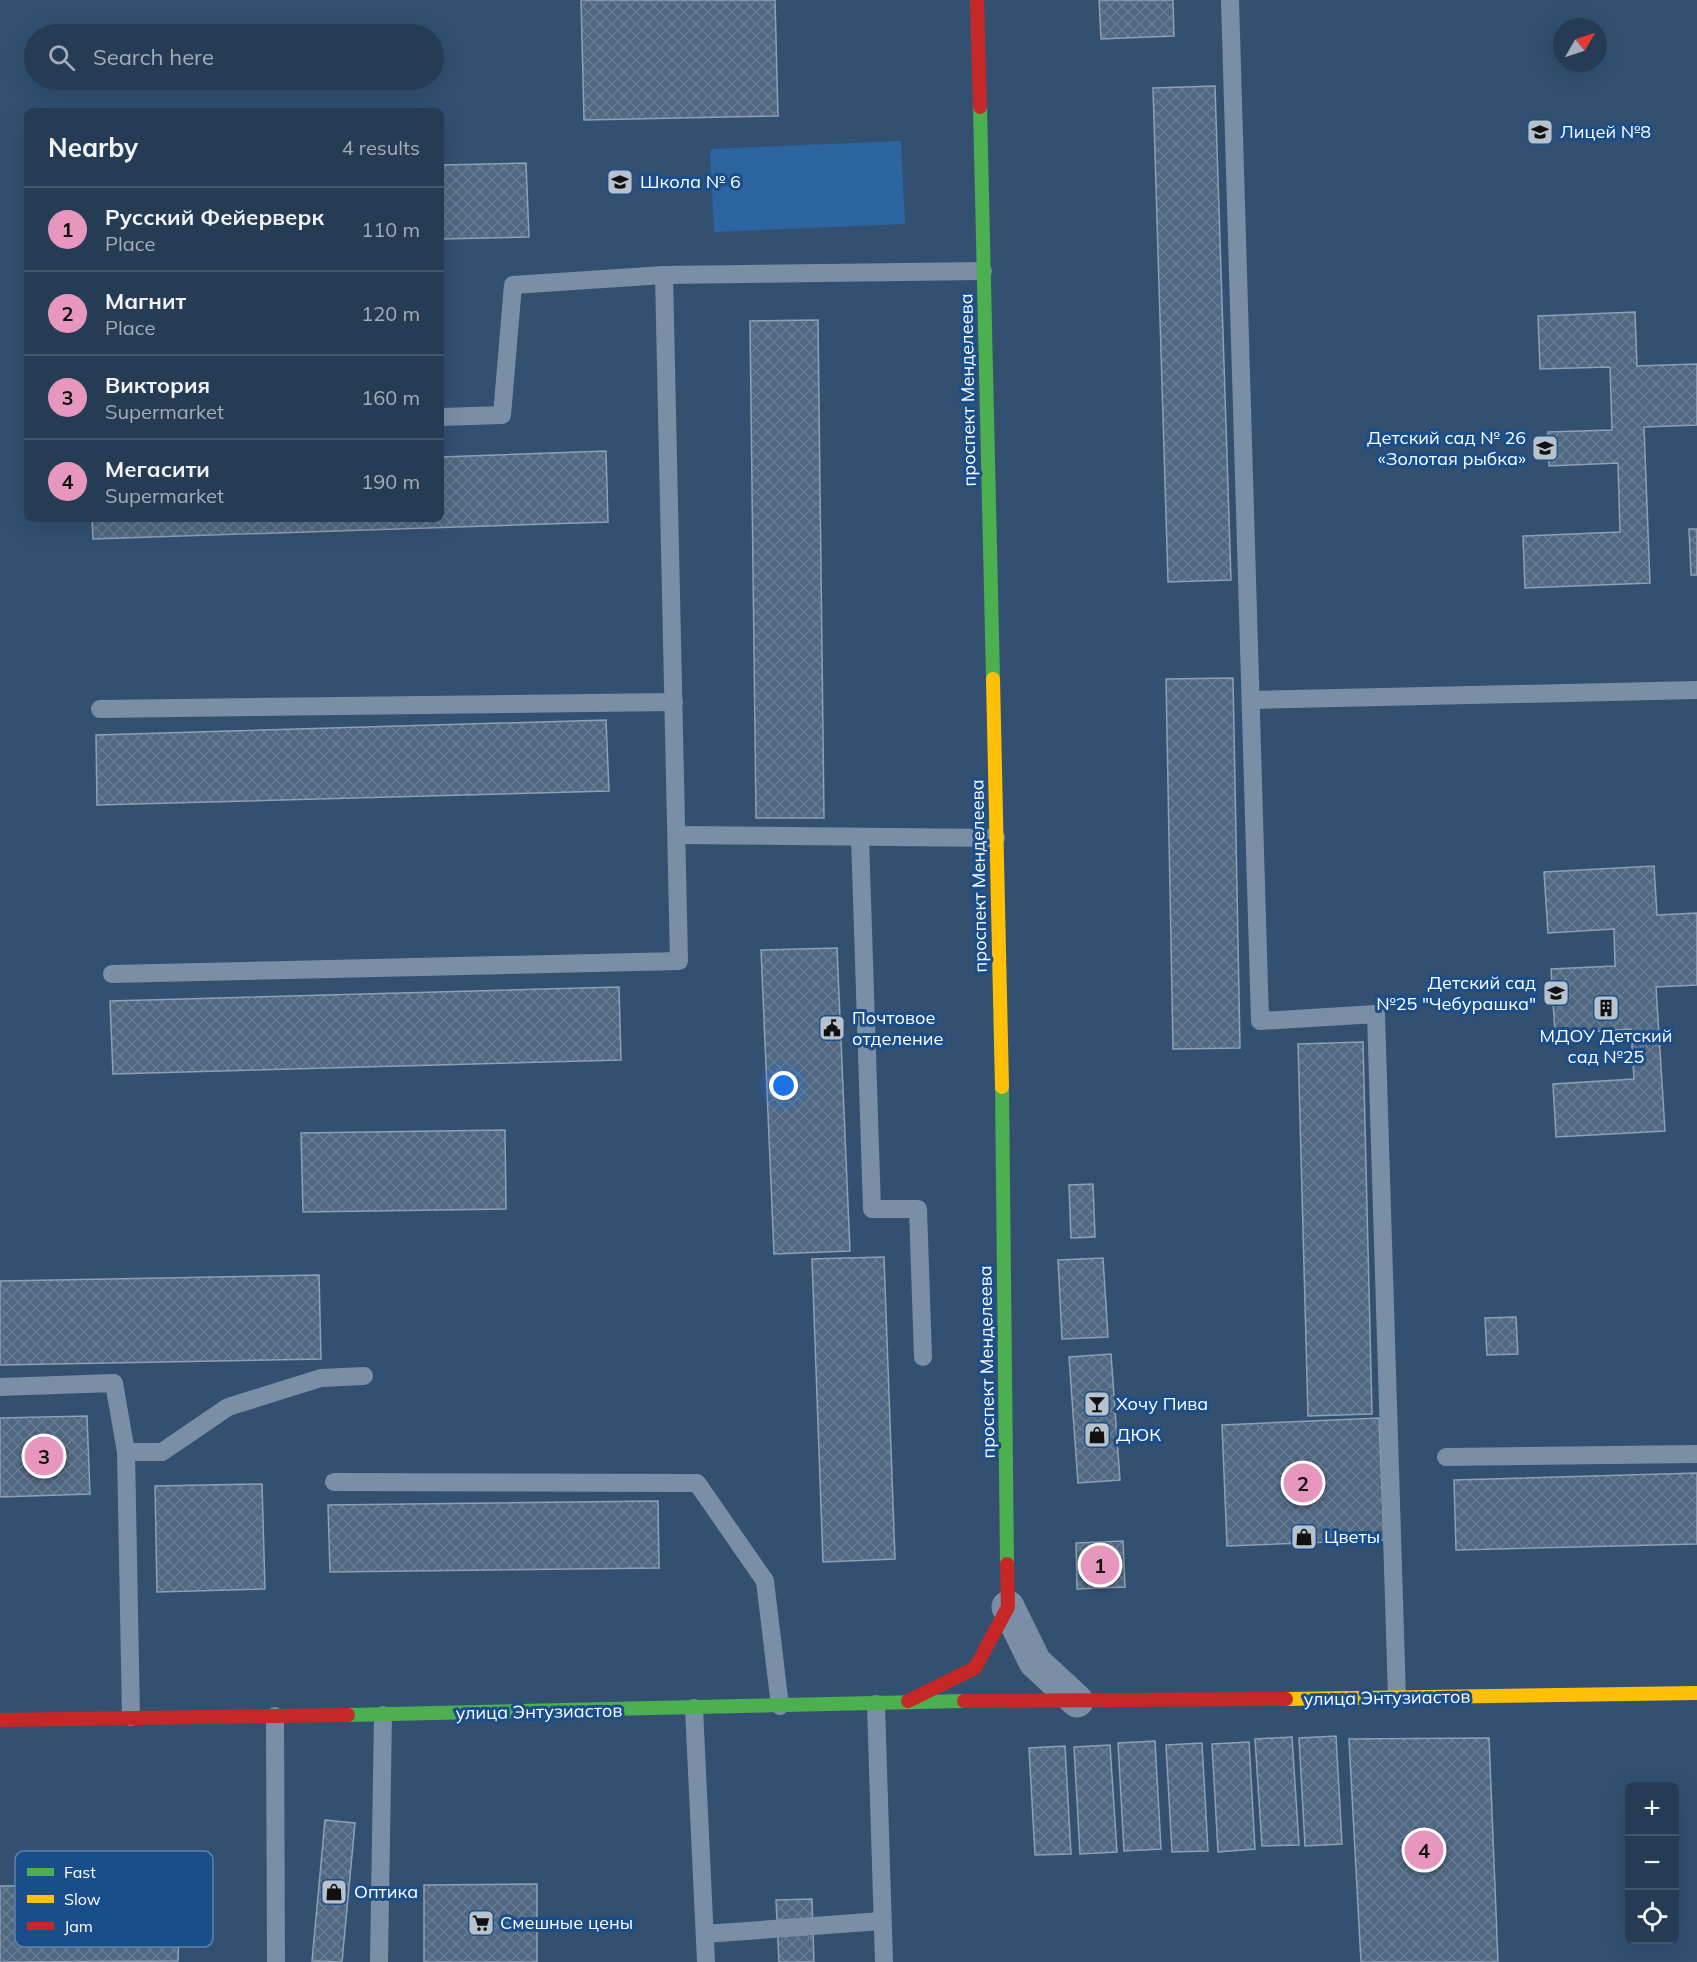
<!DOCTYPE html>
<html lang="en">
<head>
<meta charset="utf-8">
<style>
  body { margin:0; font-family:Mulish,sans-serif; background:#32475f; color:#f1f3f6 }
  .controls { position:absolute; right:18px; bottom:18px; display:grid; overflow:hidden; border-radius:9px; box-shadow:0 6px 24px #0002 }
  .controls button { width:54px; height:54px; display:grid; place-items:center; padding:0; border:0; border-bottom:2px solid #42566c; background:#263c55; color:#f1f3f6; font:30px sans-serif }
  .compass { position:absolute; left:1553px; top:18px; width:54px; height:54px; border-radius:50%; background:#263c55; box-shadow:0 6px 24px #0002; rotate:51deg }
  .you { position:absolute; left:784px; top:1086px; width:21px; height:21px; margin:-15px; border:4px solid #fff; border-radius:50%; background:#1a73e8; box-shadow:0 0 0 9px #1a73e833 }
  .badge { display:grid; place-items:center; width:39px; height:39px; border-radius:50%; background:#e797bd; color:#111; font-size:20px; font-weight:700 }
  .pin { position:absolute; translate:-50% -50%; border:3px solid #fff; box-shadow:0 2px 6px #0006 }
  .list { margin:0; padding:0; list-style:none }
  h2 { display:flex; justify-content:space-between; align-items:center; height:78px; margin:0; padding:0 24px; font-size:26px }
  h2 small { font-size:20px; font-weight:400; color:#a4adb9 }
  .list li { display:grid; grid-template-columns:39px 1fr auto; gap:18px; align-items:center; box-sizing:border-box; height:84px; padding:0 24px; border-top:2px solid #42566c }
  .list b { display:block; font-size:22px; white-space:nowrap }
  .list p { margin:0; font-size:20px; white-space:nowrap; color:#a4adb9 }
  .list em { font-size:20px; font-style:normal; color:#a4adb9 }
  .icon { flex:none; width:33px; height:33px; fill:none; stroke:currentColor; stroke-width:2; stroke-linecap:round; stroke-linejoin:round }
  .map { position:relative; flex:none; width:1697px; height:1962px; overflow:hidden }
  .search { position:absolute; background:#263c55; box-shadow:0 6px 24px #0002; left:24px; top:24px; width:420px; height:66px; display:flex; align-items:center; gap:15px; box-sizing:border-box; padding:0 21px; border-radius:33px; color:#a4adb9; font-size:22px }
  .panel { position:absolute; background:#263c55; box-shadow:0 6px 24px #0002; left:24px; top:108px; width:420px; height:414px; border-radius:9px }
  .map>svg:first-child { display:block }
  .grass { fill:#2c65a1 }
  .building { fill:url(#building-cross-hatch); stroke:#8ea0b4; stroke-width:1.5 }
  .lines { fill:none; stroke-linecap:round; stroke-linejoin:round }
  .lane { stroke:#7a8fa6; stroke-width:18 }
  .street { stroke:#7a8fa6; stroke-width:33 }
  .fast { stroke:#4caf50; stroke-width:14 }
  .slow { stroke:#ffc107; stroke-width:14 }
  .jam { stroke:#c62828; stroke-width:14 }
  .labels { text-anchor:middle; stroke-width:6; stroke-linejoin:round; paint-order:stroke }
  .poi-label { font-size:18px; fill:#fff; stroke:#194e8b; text-anchor:start }
  .street-label { font-size:18px; fill:#fff; stroke:#194e8b }
  .key { fill:#194e8b; stroke:#5e83ae; stroke-width:1.5 }
  .key-label { font-size:16px; fill:#fff }
</style>
</head>
<body>
<div class="map">
<svg width="1697" height="1962" viewBox="0 0 1697 1962">
  <defs>
    <pattern id="building-cross-hatch" width="8" height="8" patternUnits="userSpaceOnUse" patternTransform="scale(1.5)"><rect width="8" height="8" fill="#4f6781"/><path d="M0 0l8 8M0 8l8-8" fill="none" stroke="#697e94"/></pattern>
  </defs>
  <rect width="100%" height="100%" fill="#335071"/>
  <!-- grass -->
  <polygon class="grass" points="901,141 905,224 714,232 710,149"/>
  <!-- building -->
  <g class="building">
    <polygon points="581,0 775,0 778,116 584,120"/>
    <polygon points="1099,0 1173,0 1174,36 1101,39"/>
    <polygon points="1215,86 1231,580 1168,582 1153,88"/>
    <polygon points="526,163 529,237 441,239 441,165"/>
    <polygon points="1635,312 1637,366 1697,364 1697,425 1644,427 1650,583 1525,588 1523,536 1620,532 1618,463 1549,466 1548,432 1612,430 1610,367 1540,369 1538,316"/>
    <polygon points="818,320 824,818 756,818 750,321"/>
    <polygon points="606,451 608,522 93,539 92,519 441,519 441,457"/>
    <polygon points="1689,529 1697,529 1697,575 1691,575"/>
    <polygon points="1233,678 1240,1048 1173,1049 1166,679"/>
    <polygon points="606,720 609,791 97,805 96,735"/>
    <polygon points="1654,866 1657,915 1697,913 1697,985 1656,987 1665,1131 1556,1137 1553,1084 1634,1079 1631,1029 1555,1034 1551,969 1615,966 1614,929 1548,933 1544,872"/>
    <polygon points="837,948 850,1251 774,1254 761,950"/>
    <polygon points="619,987 621,1060 113,1074 110,1001"/>
    <polygon points="1363,1042 1372,1414 1308,1416 1298,1044"/>
    <polygon points="505,1130 506,1209 303,1212 301,1133"/>
    <polygon points="1093,1184 1095,1237 1071,1238 1069,1185"/>
    <polygon points="884,1257 895,1559 823,1562 812,1259"/>
    <polygon points="1103,1258 1108,1337 1062,1339 1058,1260"/>
    <polygon points="319,1275 321,1359 0,1365 0,1281"/>
    <polygon points="1516,1317 1518,1354 1487,1355 1485,1318"/>
    <polygon points="1111,1354 1120,1480 1078,1483 1069,1357"/>
    <polygon points="87,1416 90,1494 0,1497 0,1418"/>
    <polygon points="1379,1418 1384,1540 1227,1546 1222,1425"/>
    <polygon points="1697,1473 1697,1544 1456,1550 1454,1480"/>
    <polygon points="262,1484 265,1589 157,1592 155,1486"/>
    <polygon points="658,1501 659,1568 330,1572 328,1505"/>
    <polygon points="1123,1541 1125,1587 1077,1589 1076,1543"/>
    <polygon points="1336,1736 1342,1844 1305,1846 1299,1738"/>
    <polygon points="1292,1737 1299,1845 1262,1846 1255,1739"/>
    <polygon points="1489,1738 1498,1962 1361,1962 1349,1739"/>
    <polygon points="1155,1741 1161,1849 1124,1851 1118,1743"/>
    <polygon points="1249,1742 1255,1849 1218,1852 1212,1744"/>
    <polygon points="1202,1743 1208,1851 1172,1852 1166,1745"/>
    <polygon points="1110,1745 1117,1852 1080,1854 1074,1747"/>
    <polygon points="1065,1746 1071,1854 1035,1855 1029,1748"/>
    <polygon points="325,1820 355,1823 342,1962 312,1961"/>
    <polygon points="180,1884 178,1961 0,1962 0,1886"/>
    <polygon points="537,1884 537,1962 424,1962 424,1885"/>
    <polygon points="812,1899 814,1962 779,1962 776,1900"/>
  </g>
  <g class="lines">
    <!-- lane -->
    <g class="lane">
      <polyline points="1230,0 1260,1021 1376,1014 1397,1698"/>
      <polyline points="441,417 502,415 513,285 664,275"/>
      <polyline points="1251,700 1697,690"/>
      <polyline points="100,709 674,702"/>
      <polyline points="677,835 996,838"/>
      <polyline points="860,837 872,1209 918,1209 923,1357"/>
      <polyline points="112,974 679,961 664,275 983,271"/>
      <polyline points="0,1387 114,1383 126,1452 162,1452 228,1407 321,1378 364,1376"/>
      <polyline points="126,1452 131,1717"/>
      <polyline points="1446,1457 1697,1454"/>
      <polyline points="334,1482 697,1483 765,1581 780,1706"/>
      <polyline points="876,1704 884,1962"/>
      <polyline points="694,1708 706,1962"/>
      <polyline points="275,1716 276,1962"/>
      <polyline points="705,1934 882,1921"/>
      <polyline points="379,1962 383,1715"/>
    </g>
    <!-- street -->
    <polyline class="street" points="1008,1607 1035,1662 1077,1701"/>
    <!-- fast -->
    <g class="fast">
      <polyline points="980,107 993,679"/>
      <polyline points="1002,1087 1007,1564"/>
      <polyline points="348,1715 964,1701"/>
    </g>
    <!-- slow -->
    <g class="slow">
      <polyline points="993,679 1002,1087"/>
      <polyline points="1286,1699 1697,1693"/>
    </g>
    <!-- jam -->
    <g class="jam">
      <polyline points="977,0 980,107"/>
      <polyline points="908,1701 975,1668 1008,1607 1007,1564"/>
      <polyline points="964,1701 1286,1699"/>
      <polyline points="0,1720 348,1715"/>
    </g>
  </g>
  <!-- icons -->
  <defs>
    <symbol id="school-square" viewBox="-11 -11 22 22"><rect x="-9" y="-9" width="18" height="18" rx="4" fill="#b8c2cd" stroke="#194e8b"/><path d="M0-5L7-2L0 1L-7-2ZM-4 1L0 2.5L4 1V4Q0 6-4 4Z" fill="#111"/></symbol>
    <symbol id="building-square" viewBox="-11 -11 22 22"><rect x="-9" y="-9" width="18" height="18" rx="4" fill="#b8c2cd" stroke="#194e8b"/><path d="M-4-6H4V6H1V3H-1V6H-4ZM-2.5-4.3h1.7v1.8h-1.7ZM.8-4.3h1.7v1.8H.8ZM-2.5-1h1.7V.8h-1.7ZM.8-1h1.7V.8H.8Z" fill="#111"/></symbol>
    <symbol id="civic-square" viewBox="-11 -11 22 22"><rect x="-9" y="-9" width="18" height="18" rx="4" fill="#b8c2cd" stroke="#194e8b"/><path d="M-.6-6.5H3V-4.5H.6V-3L4-1V1h2V6H-6V1h2V-1L-.6-3ZM-1.2 2.5V6h2.4V2.5Z" fill="#111"/></symbol>
    <symbol id="bar-square" viewBox="-11 -11 22 22"><rect x="-9" y="-9" width="18" height="18" rx="4" fill="#b8c2cd" stroke="#194e8b"/><path d="M-6-5H6L.8 .8V4.5H3.5V6h-7V4.5H-.8V.8Z" fill="#111"/></symbol>
    <symbol id="shop-square" viewBox="-11 -11 22 22"><rect x="-9" y="-9" width="18" height="18" rx="4" fill="#b8c2cd" stroke="#194e8b"/><path d="M-5-2.5h2.3a2.7 3.5 0 0 1 5.4 0H5L5.5 6h-11ZM-1.5-2.5h3a1.5 2.3 0 0 0-3 0Z" fill="#111"/></symbol>
    <symbol id="supermarket-square" viewBox="-11 -11 22 22"><rect x="-9" y="-9" width="18" height="18" rx="4" fill="#b8c2cd" stroke="#194e8b"/><path d="M-6-5.5h2.5l.6 2H6L4.5 2H-2.5L-4.4-4H-6ZM-1.5 3.2a1.3 1.3 0 1 0 .1 0ZM3 3.2a1.3 1.3 0 1 0 .1 0Z" fill="#111"/></symbol>
  </defs>
  <g fill-rule="evenodd">
    <use href="#school-square" x="1525" y="117" width="30" height="30"/>
    <use href="#school-square" x="605" y="167" width="30" height="30"/>
    <use href="#school-square" x="1530" y="433" width="30" height="30"/>
    <use href="#school-square" x="1541" y="978" width="30" height="30"/>
    <use href="#building-square" x="1591" y="993" width="30" height="30"/>
    <use href="#civic-square" x="817" y="1013" width="30" height="30"/>
    <use href="#bar-square" x="1082" y="1389" width="30" height="30"/>
    <use href="#shop-square" x="1082" y="1420" width="30" height="30"/>
    <use href="#shop-square" x="1289" y="1522" width="30" height="30"/>
    <use href="#shop-square" x="319" y="1877" width="30" height="30"/>
    <use href="#supermarket-square" x="466" y="1908" width="30" height="30"/>
  </g>
  <g class="labels">
    <!-- poi labels -->
    <g class="poi-label">
      <text x="1560" y="138">Лицей №8</text>
      <text x="640" y="188">Школа № 6</text>
      <text x="1526" y="444" text-anchor="end">Детский сад № 26<tspan x="1526" dy="21">«Золотая рыбка»</tspan></text>
      <text x="1536" y="989" text-anchor="end">Детский сад<tspan x="1536" dy="21">№25 "Чебурашка"</tspan></text>
      <text x="852" y="1024">Почтовое<tspan x="852" dy="21">отделение</tspan></text>
      <text x="1606" y="1042" text-anchor="middle">МДОУ Детский<tspan x="1606" dy="21">сад №25</tspan></text>
      <text x="1116" y="1410">Хочу Пива</text>
      <text x="1116" y="1441">ДЮК</text>
      <text x="1324" y="1543">Цветы</text>
      <text x="354" y="1898">Оптика</text>
      <text x="500" y="1929">Смешные цены</text>
    </g>
    <!-- street labels -->
    <g class="street-label">
      <text transform="translate(968 390) rotate(-91)" y="6">проспект Менделеева</text>
      <text transform="translate(979 876) rotate(-91)" y="6">проспект Менделеева</text>
      <text transform="translate(987 1362) rotate(-91)" y="6">проспект Менделеева</text>
      <text transform="translate(1387 1698) rotate(-1)" y="6">улица Энтузиастов</text>
      <text transform="translate(539 1712) rotate(-1)" y="6">улица Энтузиастов</text>
    </g>
  </g>
  <!-- legend -->
  <rect x="15" y="1851" width="198" height="96" rx="9" class="key"/>
  <rect x="27" y="1868" width="27" height="8" fill="#4caf50"/>
  <rect x="27" y="1895" width="27" height="8" fill="#ffc107"/>
  <rect x="27" y="1922" width="27" height="8" fill="#c62828"/>
  <g class="key-label">
    <text x="64" y="1878">Fast</text>
    <text x="64" y="1905">Slow</text>
    <text x="64" y="1932">Jam</text>
  </g>
</svg>
<div class="controls">
<button>+</button>
<button>−</button>
<button><svg class="icon" aria-label="locate" viewBox="0 0 24 24"><circle cx="12" cy="12" r="6"/><path d="M12 2v4M12 18v4M2 12h4M18 12h4"/></svg></button>
</div>
<svg class="compass" viewBox="-18 -18 36 36"><path d="M0-13l5 13h-10z" fill="#e53935"/><path d="M0 13l5-13h-10z" fill="#a4adb9"/></svg>
<div class="you"></div>
<div class="pin badge" style="left:1100px;top:1565px">1</div>
<div class="pin badge" style="left:1303px;top:1483px">2</div>
<div class="pin badge" style="left:44px;top:1456px">3</div>
<div class="pin badge" style="left:1424px;top:1850px">4</div>
<div class="search"><svg class="icon" aria-label="search" viewBox="0 0 24 24"><circle cx="10" cy="10" r="6"/><path d="M15 15l6 6"/></svg>Search here</div>
<section class="panel">
<h2>Nearby<small>4 results</small></h2>
<ul class="list">
<li><span class="badge">1</span><div><b>Русский Фейерверк</b><p>Place</p></div><em>110 m</em></li>
<li><span class="badge">2</span><div><b>Магнит</b><p>Place</p></div><em>120 m</em></li>
<li><span class="badge">3</span><div><b>Виктория</b><p>Supermarket</p></div><em>160 m</em></li>
<li><span class="badge">4</span><div><b>Мегасити</b><p>Supermarket</p></div><em>190 m</em></li>
</ul>
</section>
</div>
</body>
</html>
